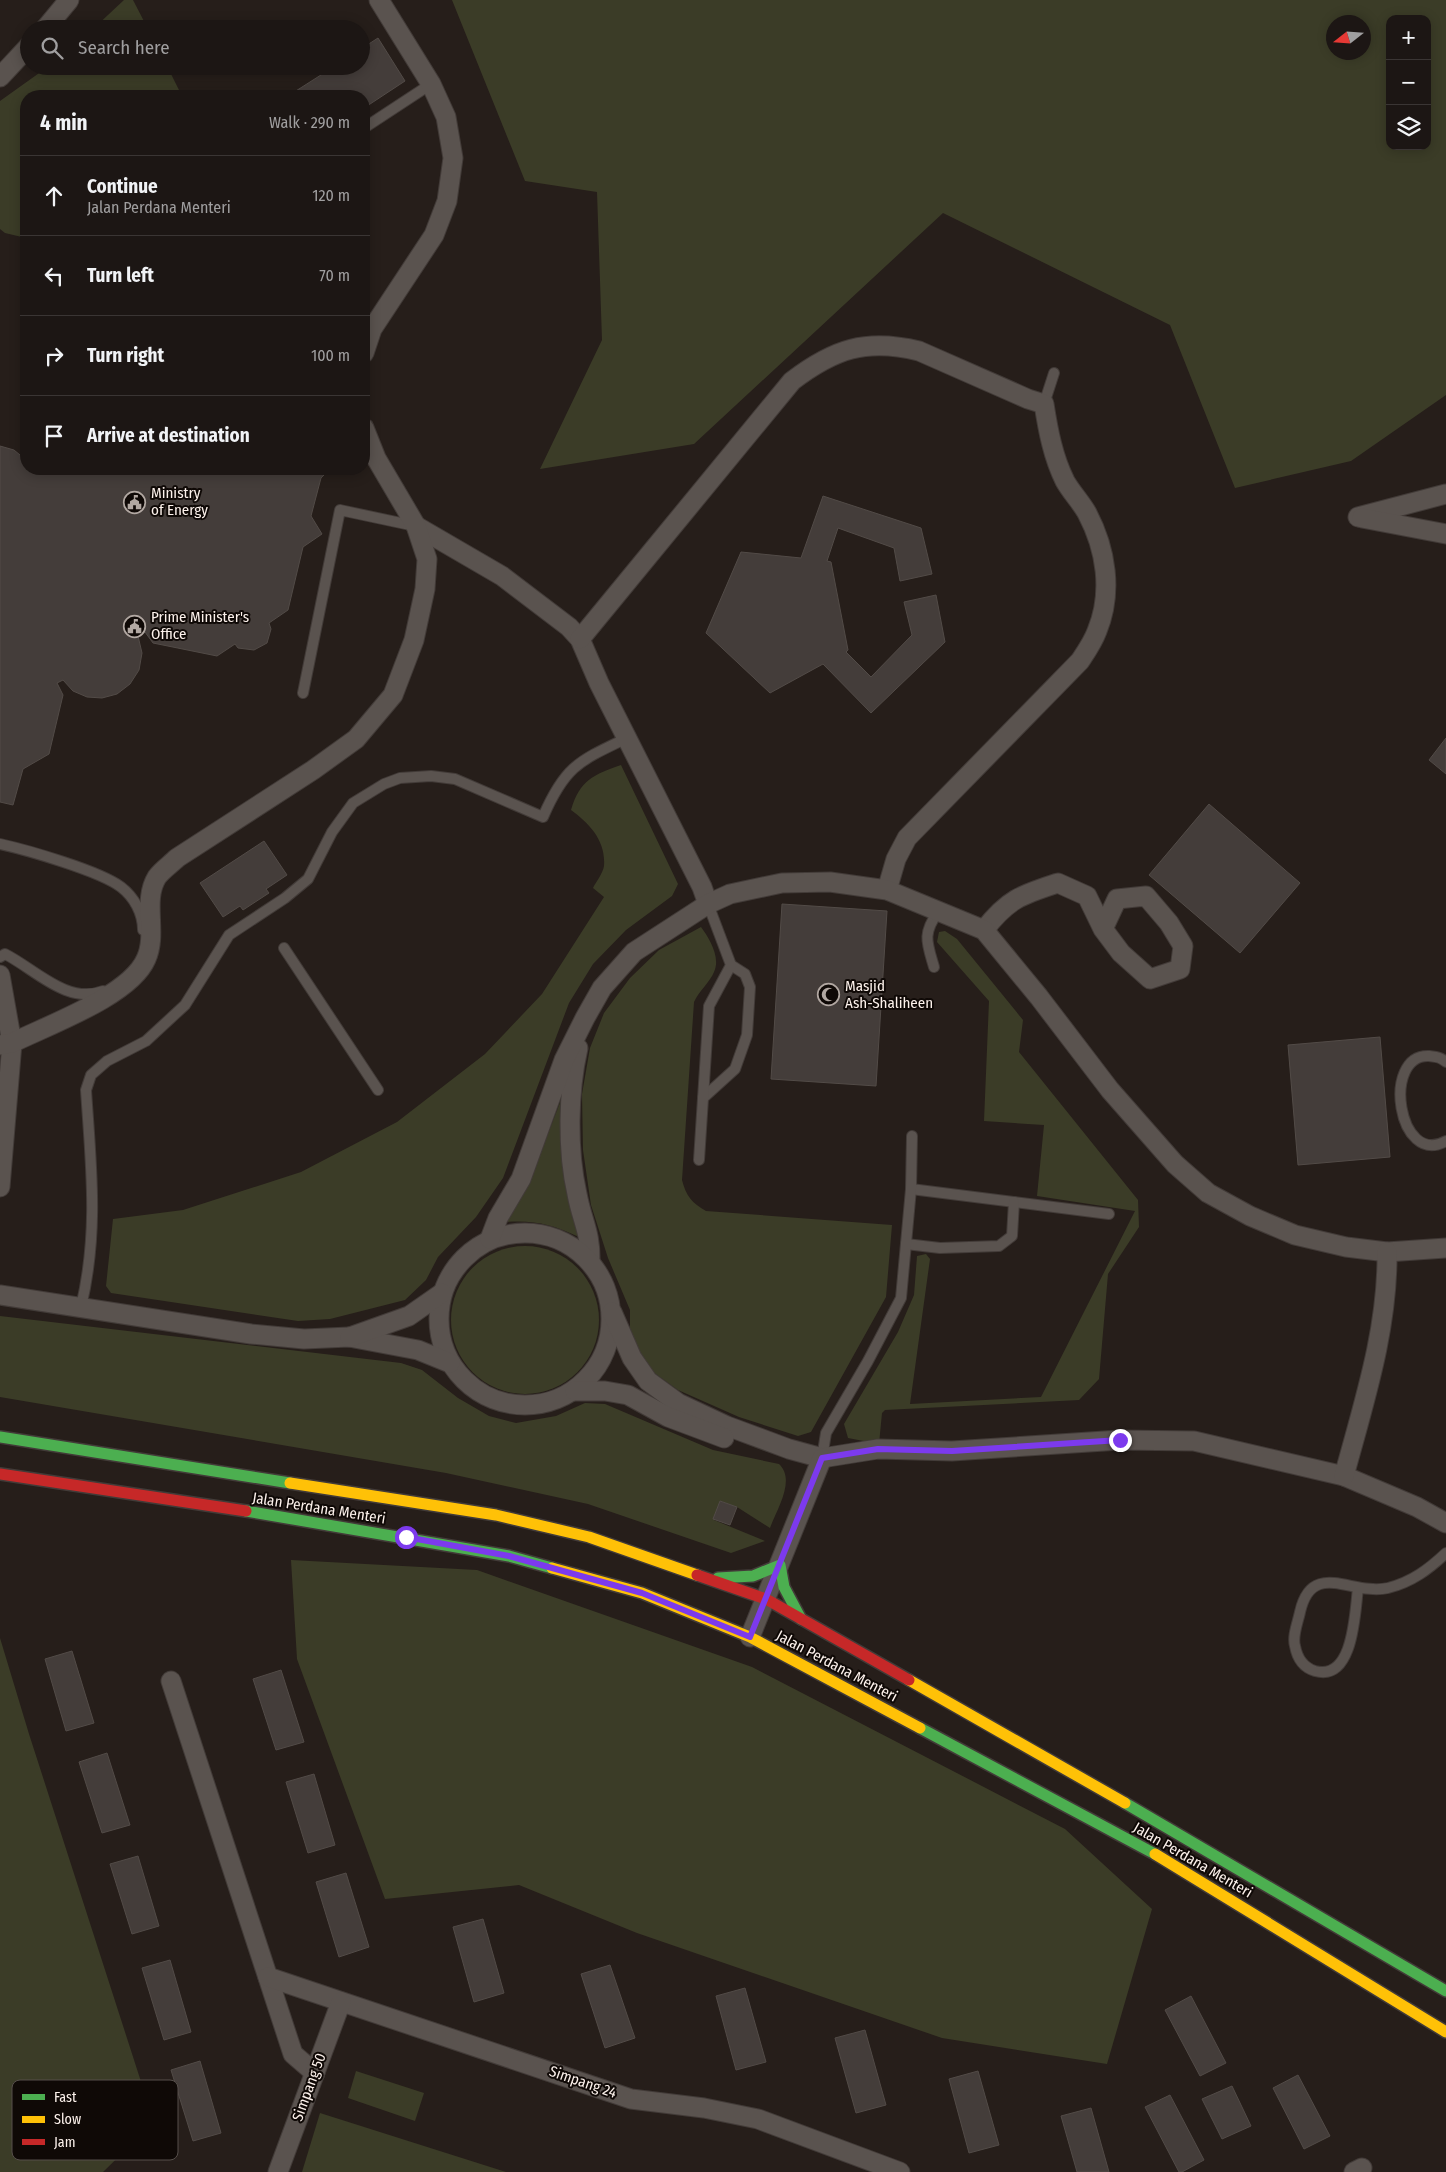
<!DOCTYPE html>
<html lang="en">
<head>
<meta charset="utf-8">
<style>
  body { margin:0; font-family:"Fira Sans Condensed",sans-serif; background:#251f1d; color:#f1f3f6 }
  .controls { position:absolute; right:15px; top:15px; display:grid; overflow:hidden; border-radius:10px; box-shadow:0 2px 12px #0003 }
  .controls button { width:45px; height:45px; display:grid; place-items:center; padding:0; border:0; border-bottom:1px solid #3a3534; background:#1c1614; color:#f1f3f6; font:25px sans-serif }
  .compass { position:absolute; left:1326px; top:15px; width:45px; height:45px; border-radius:50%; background:#1c1614; box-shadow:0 2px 12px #0003; rotate:253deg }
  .stop { position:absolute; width:15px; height:15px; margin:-11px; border:4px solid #7c3aed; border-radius:50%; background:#fff }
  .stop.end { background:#7c3aed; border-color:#fff; box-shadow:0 1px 5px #0008 }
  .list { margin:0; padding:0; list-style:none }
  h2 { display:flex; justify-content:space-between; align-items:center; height:65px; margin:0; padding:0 20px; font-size:21px }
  h2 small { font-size:16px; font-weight:400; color:#a09fa0 }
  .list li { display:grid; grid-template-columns:32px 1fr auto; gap:15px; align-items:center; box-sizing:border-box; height:80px; padding:0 20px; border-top:1px solid #3a3534 }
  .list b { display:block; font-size:19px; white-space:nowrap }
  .list p { margin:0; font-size:16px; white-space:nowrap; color:#a09fa0 }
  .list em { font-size:16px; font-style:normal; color:#a09fa0 }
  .icon { flex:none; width:28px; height:28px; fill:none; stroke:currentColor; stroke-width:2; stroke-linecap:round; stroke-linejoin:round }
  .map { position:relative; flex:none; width:1446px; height:2172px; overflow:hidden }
  .search { position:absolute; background:#1c1614; box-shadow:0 2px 12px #0003; left:20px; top:20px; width:350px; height:55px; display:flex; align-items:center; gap:12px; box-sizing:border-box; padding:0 18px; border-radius:28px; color:#a09fa0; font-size:19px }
  .panel { position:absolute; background:#1c1614; box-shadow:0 2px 12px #0003; left:20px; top:90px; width:350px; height:385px; border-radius:20px }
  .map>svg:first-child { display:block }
  .green { fill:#3b3c27; fill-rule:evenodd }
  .building { fill:#443d3a; stroke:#524b47 }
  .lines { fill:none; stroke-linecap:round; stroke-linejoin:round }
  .lane-casing { stroke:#423b38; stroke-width:12 }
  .street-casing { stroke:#423b38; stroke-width:21 }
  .fast-casing { stroke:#423b38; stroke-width:14 }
  .slow-casing { stroke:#423b38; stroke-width:14 }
  .jam-casing { stroke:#423b38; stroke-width:14 }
  .lane { stroke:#5a534f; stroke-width:10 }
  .street { stroke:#5a534f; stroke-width:19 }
  .fast { stroke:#4caf50; stroke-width:11 }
  .slow { stroke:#ffc107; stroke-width:11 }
  .jam { stroke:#c62828; stroke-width:11 }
  .route { stroke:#7c3aed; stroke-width:6 }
  .labels { text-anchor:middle; stroke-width:4; stroke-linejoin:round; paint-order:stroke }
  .poi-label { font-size:15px; fill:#fdf2ec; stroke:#0f0906; text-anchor:start }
  .street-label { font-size:15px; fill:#fdf2ec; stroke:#0f0906 }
  .key { fill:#0f0906; stroke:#564f4b; stroke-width:1 }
  .key-label { font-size:14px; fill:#fdf2ec }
</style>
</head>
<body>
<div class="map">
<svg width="1446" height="2172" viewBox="0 0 1446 2172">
  <rect width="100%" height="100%" fill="#261e1a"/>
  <!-- green -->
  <g class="green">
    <polygon points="124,0 133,0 148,29 93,29"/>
    <path d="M452,0h994v395l-95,66 -116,27 -65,-163 -227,-112 -249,231 -154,25 62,-129 -5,-148 -72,-11zM1390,19h37v127h-37zM1334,22h30v30h-30z"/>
    <polygon points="49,66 167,66 182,96 26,96 26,238 5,233 0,229 0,101"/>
    <path d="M621,765l57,119 -6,12 -46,34 -33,34 -24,39 -66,175 -27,39 -38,40 -12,23 -21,20 -75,19 -32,2 -187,-28 -5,-7 7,-67 70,-9 118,-38 96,-50 88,-68 57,-60 62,-97 -11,-9c3,-6 10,-15 11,-22 2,-25 -14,-42 -33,-56 9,-30 22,-35 50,-45z"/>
    <path d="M701,927c8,11 20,30 13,45 -4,10 -15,19 -20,30l-12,178c4,16 10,23 24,31l186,14 -6,72 -75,135 -13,4 -59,-19 -61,-27 -25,-18 -17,-25 -6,-16v-21l-22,-52 -17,-53 -8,-55 -1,-56 8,-46 14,-35 26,-35 29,-28z"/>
    <polygon points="945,931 957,939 1023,1020 1019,1052 1138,1200 1139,1227 1108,1274 1099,1379 1079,1400 885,1410 882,1413 879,1444 848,1438 844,1424 898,1332 914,1295 917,1256 926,1254 930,1259 910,1404 1041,1397 1135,1211 1037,1196 1044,1125 984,1121 989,1001 937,942 939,932"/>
    <path d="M561,1100l5,77 13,60c-28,-13 -44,-17 -75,-15l23,-34z"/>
    <circle cx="525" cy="1320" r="74"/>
    <path d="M0,1316l401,47 21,7 36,28 31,18 27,7 40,-7 29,-13 20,1 108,46 66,14c17,16 -2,45 -9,64l-33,-21 -17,-6 -6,19 51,21 -34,12 -143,-49 -142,-31 -446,-76z"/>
    <polygon points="291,1560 477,1570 752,1667 1065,1829 1152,1909 1107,2064 942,2038 637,1933 519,1885 385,1899 297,1659"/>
    <polygon points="0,1638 29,1734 154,2122 103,2172 0,2172"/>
    <polygon points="356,2071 424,2093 415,2121 348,2098"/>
    <polygon points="320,2113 506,2172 302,2172"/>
  </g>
  <!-- building -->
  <g class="building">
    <polygon points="378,38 405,81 364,108 364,96 288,96 335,66 361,66 361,49"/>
    <polygon points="0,446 14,450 26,460 26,469 321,469 324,475 321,478 311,516 322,534 303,547 288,610 269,623 271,629 267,643 254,650 238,648 235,644 217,656 153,643 145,632 138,636 142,653 139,670 130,684 117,694 102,698 87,697 73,691 63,680 57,683 63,695 49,754 23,769 13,805 0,802"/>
    <polygon points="823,496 921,528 932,574 900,581 894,548 838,528 827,561 831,562 848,650 846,652 871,677 912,635 904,602 936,595 945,642 871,713 823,664 770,693 706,633 741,552 801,558"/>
    <polygon points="1446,738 1446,774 1429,760"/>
    <polygon points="1209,804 1300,883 1240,953 1149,875"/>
    <polygon points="264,841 287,875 266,889 269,893 243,910 240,906 223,917 200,883"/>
    <polygon points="782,904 887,911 876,1086 771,1079"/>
    <polygon points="1380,1037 1390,1157 1298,1165 1288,1045"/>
    <polygon points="720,1501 737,1507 730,1525 713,1519"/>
    <polygon points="72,1651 94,1723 66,1731 45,1659"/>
    <polygon points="281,1670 304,1742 276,1750 253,1679"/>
    <polygon points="107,1753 130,1825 102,1833 79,1762"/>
    <polygon points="314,1774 335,1845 308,1853 286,1782"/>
    <polygon points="138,1856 159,1926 132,1934 110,1864"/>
    <polygon points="346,1873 369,1947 339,1957 316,1882"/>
    <polygon points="483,1919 504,1993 474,2002 453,1927"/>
    <polygon points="170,1960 191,2032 164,2040 142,1968"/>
    <polygon points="610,1965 635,2038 605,2048 581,1974"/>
    <polygon points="745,1988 766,2062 736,2070 716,1996"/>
    <polygon points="1191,1996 1226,2063 1200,2076 1165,2010"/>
    <polygon points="865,2030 886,2105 856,2113 835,2038"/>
    <polygon points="200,2061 221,2133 193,2141 171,2070"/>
    <polygon points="978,2071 999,2145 969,2153 949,2079"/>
    <polygon points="1298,2075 1330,2136 1304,2149 1273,2088"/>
    <polygon points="1232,2086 1251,2126 1222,2139 1202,2099"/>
    <polygon points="1170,2095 1204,2160 1182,2172 1179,2172 1145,2107"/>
    <polygon points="1091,2108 1109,2172 1077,2172 1061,2116"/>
  </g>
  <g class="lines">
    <defs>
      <g id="lane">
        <polyline points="364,128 431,84"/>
        <polyline points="1044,404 1054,373"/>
        <polyline points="303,693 340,510 415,526"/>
        <path d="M0,844c27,6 100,27 121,43 13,10 22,26 22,43"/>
        <polyline points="284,948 378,1090"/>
        <path d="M0,957l5,-3c30,15 62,51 98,37"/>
        <path d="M934,967c-7,-24 -12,-33 4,-55"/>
        <path d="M1446,1062c-6,-5 -9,-5 -17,-6 -48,-2 -31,112 17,85"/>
        <polyline points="703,1098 735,1069 747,1035 750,987 745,974 731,965"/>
        <polyline points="699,1160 709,1006 731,965 708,904"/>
        <polyline points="911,1189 1109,1214"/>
        <polyline points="906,1244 940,1248 999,1246 1012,1236 1014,1202"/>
        <path d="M81,1307c18,-76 10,-141 5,-217l5,-15 16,-14 39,-20 39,-36 44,-70 56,-37 23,-19 24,-47 21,-29 31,-19 16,-6 31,-2 24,3 88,38c22,-51 36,-56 84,-79"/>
        <polyline points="822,1458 826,1433 868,1361 901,1298 911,1189 912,1136"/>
        <path d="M1358,1588c-3,23 -4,94 -43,83 -13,-4 -18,-14 -20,-25 -3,-10 3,-24 5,-34 12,-53 52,-16 88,-24 24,-6 41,-19 58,-35"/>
      </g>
      <g id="street">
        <polyline points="45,29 69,0"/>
        <polyline points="0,77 29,46"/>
        <polyline points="364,353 372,329 434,235 447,201 453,158 446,117 431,84 379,0"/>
        <polyline points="1358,517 1446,494"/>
        <polyline points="1362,518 1446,534"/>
        <polyline points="416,526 502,576 569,627 580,639 599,683 702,887 708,904"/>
        <path d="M580,639l212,-258c42,-32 74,-43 127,-30l109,48 16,5c4,26 9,53 21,77 6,11 16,21 22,32 19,36 26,79 10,118 -4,11 -11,21 -17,30l-173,177 -11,21 -9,31"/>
        <path d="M984,930c24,-31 37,-35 74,-47l29,13 16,33 18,24 29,26 30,-10 3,-23 -14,-23 -23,-27 -29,3 -14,30"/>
        <polyline points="0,975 12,1043 0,1187"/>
        <path d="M0,1045l12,-2c36,-18 118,-47 134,-84 12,-26 -4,-58 11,-82 5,-7 14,-13 20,-19l136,-88 43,-31 37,-44 21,-55 11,-51 2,-30 -11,-33 -40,-68 -12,-30"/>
        <path d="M578,1048c-10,44 -11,102 -1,146 5,27 14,39 13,68"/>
        <circle cx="525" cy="1319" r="86"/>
        <polyline points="490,1239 498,1218 521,1179 564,1060 585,1018 602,988 634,952 708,904 730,894 782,883 830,882 887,890 984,930 1039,997 1110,1090 1175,1164 1208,1193 1250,1216 1295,1235 1346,1247 1387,1252 1446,1248"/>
        <polyline points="0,1295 251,1334 304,1339 349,1337 418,1350 450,1363"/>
        <polyline points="612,1312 632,1358 648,1381 678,1403 727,1426 789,1449 822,1458 878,1449 952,1451 1120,1440 1194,1441 1344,1476 1417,1507 1446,1523"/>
        <polyline points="350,1337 409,1316 442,1293"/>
        <polyline points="575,1391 605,1391 628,1395 668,1417 724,1438"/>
        <path d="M1344,1476c20,-74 44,-147 43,-224"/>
        <polyline points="750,1637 822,1458"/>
        <polyline points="171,1681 293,2054 315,2073"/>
        <polyline points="268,1977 631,2099 704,2108 758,2119 900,2172"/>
        <polyline points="278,2172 341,2002"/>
        <polyline points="1354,2172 1362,2168"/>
      </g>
      <g id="fast">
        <polyline points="0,1437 290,1483"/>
        <polyline points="246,1511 509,1556 552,1568"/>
        <polyline points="718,1578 753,1576 780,1565 784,1587 801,1619"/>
        <polyline points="920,1728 1155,1854"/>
        <polyline points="1125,1803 1446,1991"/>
      </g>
      <g id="slow">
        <polyline points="290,1483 496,1515 589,1537 697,1575"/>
        <polyline points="552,1568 642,1593 750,1637 920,1728"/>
        <polyline points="909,1680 1125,1803"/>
        <polyline points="1155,1854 1446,2032"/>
      </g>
      <g id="jam">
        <polyline points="0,1474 246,1511"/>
        <polyline points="697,1575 766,1599 909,1680"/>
      </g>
    </defs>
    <!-- lane casing -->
    <use href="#lane" class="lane-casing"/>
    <!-- street casing -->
    <use href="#street" class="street-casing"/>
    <!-- fast casing -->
    <use href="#fast" class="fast-casing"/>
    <!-- slow casing -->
    <use href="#slow" class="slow-casing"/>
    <!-- jam casing -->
    <use href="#jam" class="jam-casing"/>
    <!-- lane -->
    <use href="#lane" class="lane"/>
    <!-- street -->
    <use href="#street" class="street"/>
    <!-- fast -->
    <use href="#fast" class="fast"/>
    <!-- slow -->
    <use href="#slow" class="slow"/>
    <!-- jam -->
    <use href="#jam" class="jam"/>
  </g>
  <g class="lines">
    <!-- route -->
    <polyline class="route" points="406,1537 509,1556 642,1593 750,1637 822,1458 878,1449 952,1451 1120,1440"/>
  </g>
  <!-- icons -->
  <defs>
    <symbol id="civic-ring" viewBox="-11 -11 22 22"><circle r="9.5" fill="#0f0906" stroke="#b2a8a2" stroke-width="1.5"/><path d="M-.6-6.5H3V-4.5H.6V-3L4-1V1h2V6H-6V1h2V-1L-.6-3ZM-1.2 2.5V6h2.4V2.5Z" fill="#b2a8a2"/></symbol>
    <symbol id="mosque-ring" viewBox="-11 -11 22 22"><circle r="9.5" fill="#0f0906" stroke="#b2a8a2" stroke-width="1.5"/><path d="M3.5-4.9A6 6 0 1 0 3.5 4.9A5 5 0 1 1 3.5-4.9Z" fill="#b2a8a2"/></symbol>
  </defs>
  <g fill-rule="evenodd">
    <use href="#civic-ring" x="122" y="490" width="25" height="25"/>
    <use href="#civic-ring" x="122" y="614" width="25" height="25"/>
    <use href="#mosque-ring" x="816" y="982" width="25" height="25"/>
  </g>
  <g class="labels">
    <!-- poi labels -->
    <g class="poi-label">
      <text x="151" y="498">Ministry<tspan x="151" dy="17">of Energy</tspan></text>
      <text x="151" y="622">Prime Minister's<tspan x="151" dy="17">Office</tspan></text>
      <text x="845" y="991">Masjid<tspan x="845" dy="17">Ash-Shaliheen</tspan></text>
    </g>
    <!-- street labels -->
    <g class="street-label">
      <text transform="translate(319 1508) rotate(9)" y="5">Jalan Perdana Menteri</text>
      <text transform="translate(837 1666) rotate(28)" y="5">Jalan Perdana Menteri</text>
      <text transform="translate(1193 1860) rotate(30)" y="5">Jalan Perdana Menteri</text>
      <text transform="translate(583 2082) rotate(19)" y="5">Simpang 24</text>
      <text transform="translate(309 2087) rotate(-70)" y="5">Simpang 50</text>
    </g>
  </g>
  <!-- legend -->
  <rect x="12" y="2080" width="166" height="80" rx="8" class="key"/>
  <rect x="22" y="2094" width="23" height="6" fill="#4caf50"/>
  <rect x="22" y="2116" width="23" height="7" fill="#ffc107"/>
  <rect x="22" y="2139" width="23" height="6" fill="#c62828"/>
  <g class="key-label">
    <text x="54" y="2102">Fast</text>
    <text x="54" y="2124">Slow</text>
    <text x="54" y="2147">Jam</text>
  </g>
</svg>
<div class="controls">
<button>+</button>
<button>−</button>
<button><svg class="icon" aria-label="layers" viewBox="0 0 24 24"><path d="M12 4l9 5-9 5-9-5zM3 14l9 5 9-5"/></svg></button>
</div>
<svg class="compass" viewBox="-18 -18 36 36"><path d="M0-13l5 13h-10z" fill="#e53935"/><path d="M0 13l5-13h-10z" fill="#a09fa0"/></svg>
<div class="stop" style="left:406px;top:1537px"></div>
<div class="stop end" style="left:1120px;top:1440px"></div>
<div class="search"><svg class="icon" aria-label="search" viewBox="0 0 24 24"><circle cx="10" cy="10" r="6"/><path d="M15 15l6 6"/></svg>Search here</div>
<section class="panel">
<h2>4 min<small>Walk · 290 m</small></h2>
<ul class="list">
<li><svg class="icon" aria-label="ahead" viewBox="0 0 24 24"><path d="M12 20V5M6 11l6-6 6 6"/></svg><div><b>Continue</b><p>Jalan Perdana Menteri</p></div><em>120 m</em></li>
<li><svg class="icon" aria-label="left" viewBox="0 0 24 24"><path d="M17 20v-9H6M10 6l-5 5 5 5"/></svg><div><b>Turn left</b></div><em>70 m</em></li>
<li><svg class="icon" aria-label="right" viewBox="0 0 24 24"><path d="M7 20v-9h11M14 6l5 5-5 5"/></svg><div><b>Turn right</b></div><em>100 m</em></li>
<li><svg class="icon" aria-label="arrive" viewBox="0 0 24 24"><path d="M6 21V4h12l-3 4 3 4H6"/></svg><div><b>Arrive at destination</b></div></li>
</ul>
</section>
</div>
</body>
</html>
